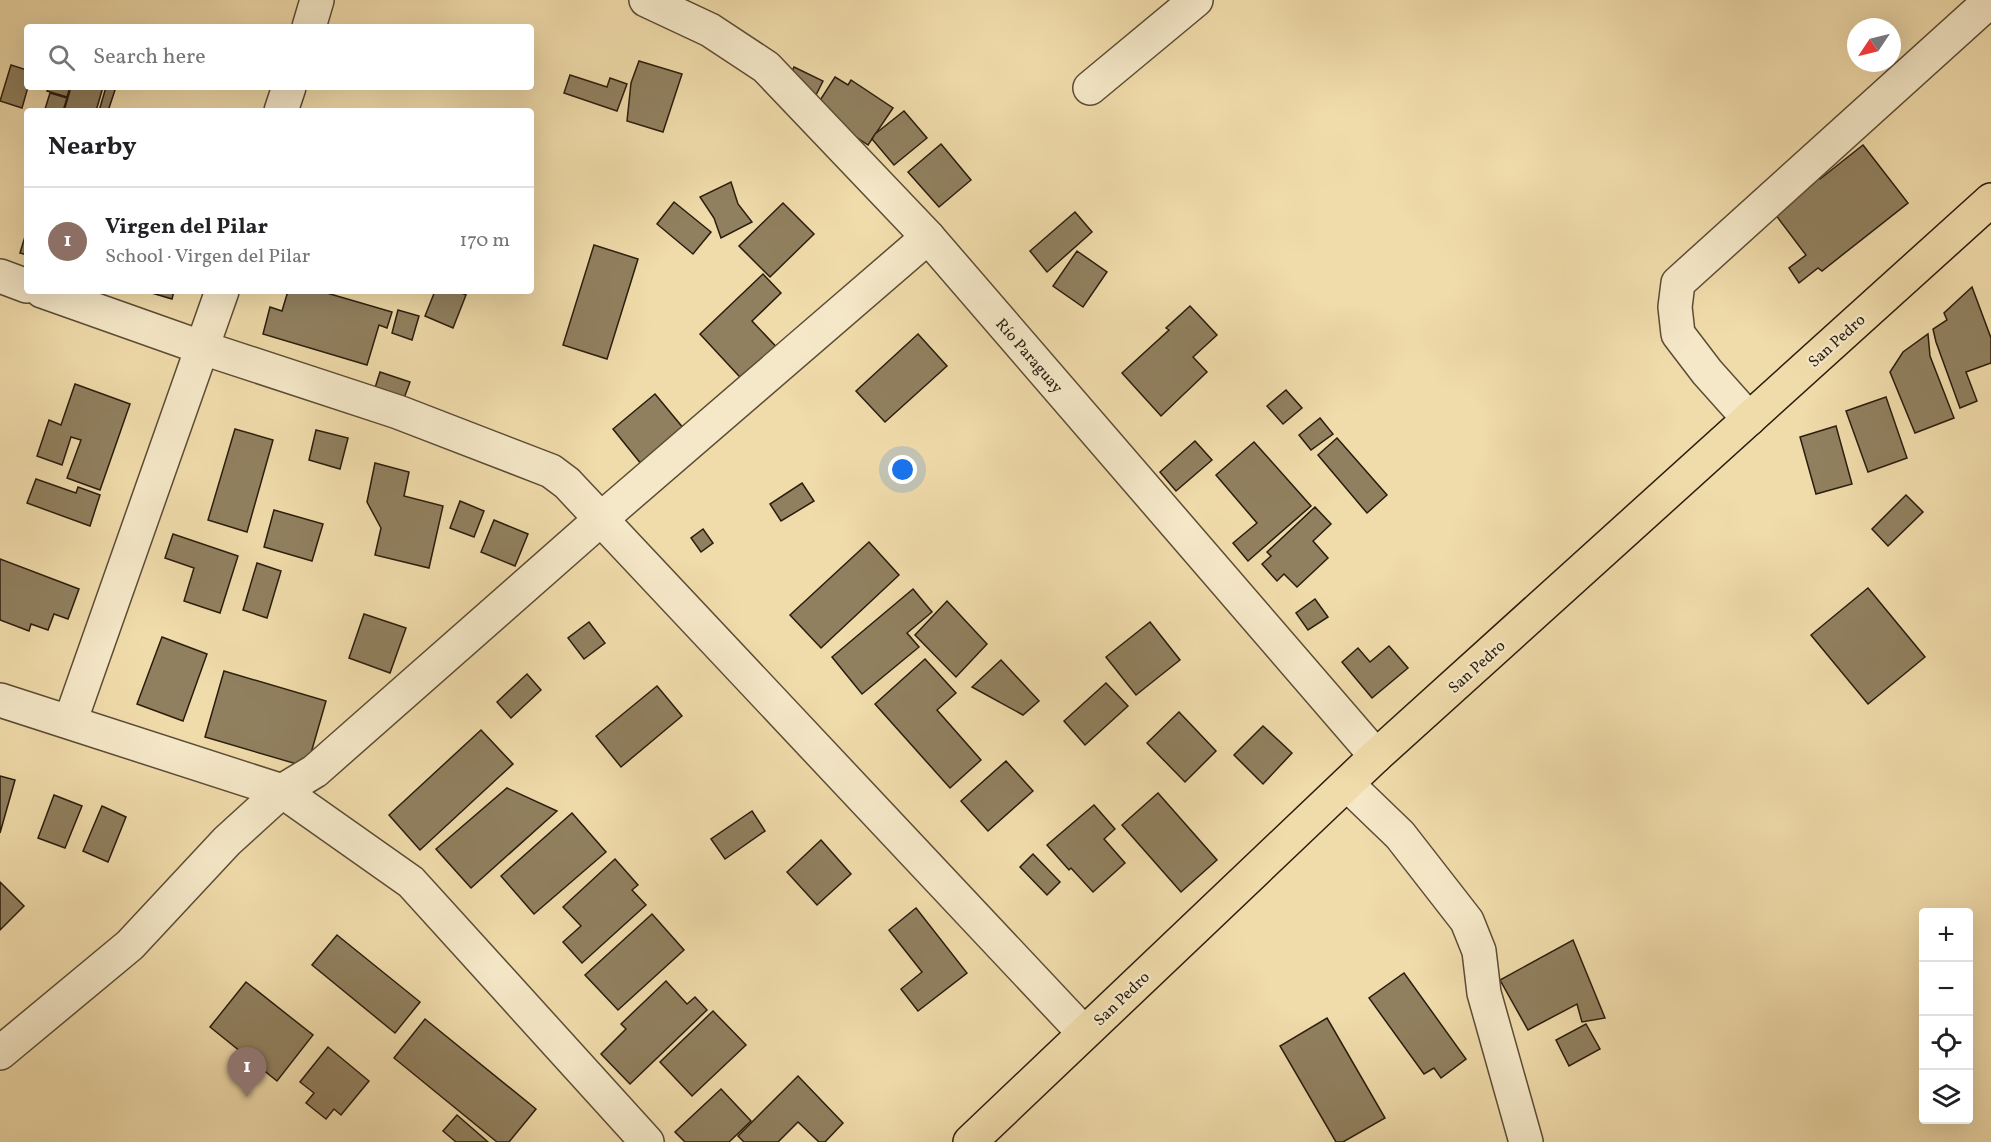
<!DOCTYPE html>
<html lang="en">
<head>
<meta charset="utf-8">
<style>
  body { margin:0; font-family:Vollkorn,serif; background:#f2f2f2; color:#202124 }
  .controls { position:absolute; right:18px; bottom:18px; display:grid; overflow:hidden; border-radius:6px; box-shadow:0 6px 24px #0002 }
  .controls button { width:54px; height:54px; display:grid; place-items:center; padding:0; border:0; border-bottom:2px solid #e0e0e0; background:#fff; color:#202124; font:30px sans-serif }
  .compass { position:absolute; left:1847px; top:18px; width:54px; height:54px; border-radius:50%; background:#fff; box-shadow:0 6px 24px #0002; rotate:235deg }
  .you { position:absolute; left:903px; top:470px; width:21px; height:21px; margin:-15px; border:4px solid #fff; border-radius:50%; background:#1a73e8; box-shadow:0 0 0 9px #1a73e833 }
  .badge { display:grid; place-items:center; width:39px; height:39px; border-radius:50%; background:#8f2418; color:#fff; font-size:20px; font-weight:700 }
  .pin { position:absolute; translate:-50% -50px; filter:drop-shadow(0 2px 3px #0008) }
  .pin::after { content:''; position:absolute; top:32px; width:21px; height:18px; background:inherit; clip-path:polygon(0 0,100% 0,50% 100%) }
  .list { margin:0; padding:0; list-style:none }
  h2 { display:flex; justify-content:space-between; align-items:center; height:78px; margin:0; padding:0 24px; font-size:26px }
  h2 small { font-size:20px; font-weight:400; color:#757577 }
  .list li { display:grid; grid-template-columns:39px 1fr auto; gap:18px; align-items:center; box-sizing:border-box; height:108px; padding:0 24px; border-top:2px solid #e0e0e0 }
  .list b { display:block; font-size:22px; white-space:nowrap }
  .list p { margin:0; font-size:20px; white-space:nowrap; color:#757577 }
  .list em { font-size:20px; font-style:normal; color:#757577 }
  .icon { flex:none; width:33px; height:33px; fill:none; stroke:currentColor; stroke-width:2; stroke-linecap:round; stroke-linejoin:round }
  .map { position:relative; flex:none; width:1991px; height:1142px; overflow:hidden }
  .search { position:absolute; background:#fff; box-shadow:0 6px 24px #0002; left:24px; top:24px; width:510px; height:66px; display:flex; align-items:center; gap:15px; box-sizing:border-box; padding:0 21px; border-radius:6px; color:#757577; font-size:22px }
  .panel { position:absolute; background:#fff; box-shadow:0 6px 24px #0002; left:24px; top:108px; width:510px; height:186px; border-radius:6px }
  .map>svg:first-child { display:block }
  .building { fill:#91805f; stroke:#2a1d0e; stroke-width:1.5 }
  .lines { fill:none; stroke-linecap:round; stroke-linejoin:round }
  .minor-casing { stroke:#5c4c35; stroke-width:36 }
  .major-casing { stroke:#2a1d0e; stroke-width:36 }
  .minor { stroke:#f5e8c8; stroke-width:33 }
  .major { stroke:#f0dbaa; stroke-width:33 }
  .labels { text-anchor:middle; stroke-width:4.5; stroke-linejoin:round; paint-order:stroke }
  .street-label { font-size:16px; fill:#2a1d0e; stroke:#f5e8c8 }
</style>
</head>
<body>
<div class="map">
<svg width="1991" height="1142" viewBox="0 0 1991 1142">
  <rect width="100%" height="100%" fill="#f0dbaa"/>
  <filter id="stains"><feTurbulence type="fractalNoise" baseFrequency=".00333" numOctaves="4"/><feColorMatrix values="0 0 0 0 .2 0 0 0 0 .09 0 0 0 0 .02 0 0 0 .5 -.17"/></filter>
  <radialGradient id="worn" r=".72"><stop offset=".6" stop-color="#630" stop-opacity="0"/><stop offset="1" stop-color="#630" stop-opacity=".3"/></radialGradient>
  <!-- building -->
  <g class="building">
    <polygon points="639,61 682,74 663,132 627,121 631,83"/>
    <polygon points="11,65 27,70 28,87 22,108 0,101"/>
    <polygon points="794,67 823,81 816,95 787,82"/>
    <polygon points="570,75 607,87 610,78 627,84 617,111 564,93"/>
    <polygon points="835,77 848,85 851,80 893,108 868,145 826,117 817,105"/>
    <polygon points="49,87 70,87 67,97 47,91"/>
    <polygon points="71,87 103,87 96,111 64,111"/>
    <polygon points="106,87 116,87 108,111 99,111"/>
    <polygon points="50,93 67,98 63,111 45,109"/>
    <polygon points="904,111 927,138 894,165 872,139 875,134"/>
    <polygon points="941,144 971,180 939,207 908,172"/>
    <polygon points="1863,145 1908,203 1822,271 1818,268 1799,283 1789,268 1806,255 1775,214 1811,167 1820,179"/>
    <polygon points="731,182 738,204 752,222 721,238 714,218 700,197"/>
    <polygon points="674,202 711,232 693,254 657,224"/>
    <polygon points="783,203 814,234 770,277 739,246"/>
    <polygon points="1075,212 1092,232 1047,272 1030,251"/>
    <polygon points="27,230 27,255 20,253"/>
    <polygon points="594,245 638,259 607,359 563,345"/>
    <polygon points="1077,251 1107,272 1083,307 1053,286"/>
    <polygon points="763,274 781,293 752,321 784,355 750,388 700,334"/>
    <polygon points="1972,287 1991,338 1991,363 1966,372 1977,401 1960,408 1936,342 1933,329 1947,320 1944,313"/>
    <polygon points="145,291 174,291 172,299"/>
    <polygon points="288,291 320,291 392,312 387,328 379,325 367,365 263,334 270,307 282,311"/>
    <polygon points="435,291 457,291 466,295 453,328 425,316"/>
    <polygon points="1190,306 1217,335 1193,357 1207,372 1161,416 1122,373 1169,330 1166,328"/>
    <polygon points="398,310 419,316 412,340 392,333"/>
    <polygon points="918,334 947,366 885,422 856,391"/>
    <polygon points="1928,334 1930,356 1954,418 1915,433 1890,372 1903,352"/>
    <polygon points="380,372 410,382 403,401 374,391"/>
    <polygon points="75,384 130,404 100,490 67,478 81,440 71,437 62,465 37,456 49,420 61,425"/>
    <polygon points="1286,390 1302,408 1283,424 1267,406"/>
    <polygon points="655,394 689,435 646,470 613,429"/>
    <polygon points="1886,397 1907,458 1868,472 1846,411"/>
    <polygon points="1320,418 1333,434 1311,450 1299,435"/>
    <polygon points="1836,426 1852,484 1816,494 1800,437"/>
    <polygon points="235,429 273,440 247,532 208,520"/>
    <polygon points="316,430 348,438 340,469 309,460"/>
    <polygon points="1337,438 1387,495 1367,513 1318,455"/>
    <polygon points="1195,441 1212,460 1176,491 1160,472"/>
    <polygon points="1254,442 1311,506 1248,561 1233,543 1257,523 1216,475"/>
    <polygon points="375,463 409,472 404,496 443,506 429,568 375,555 381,528 367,502"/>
    <polygon points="36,479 76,493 78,487 100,495 90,526 27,503"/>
    <polygon points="802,483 814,501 781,521 770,504"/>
    <polygon points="1906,495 1923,512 1888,546 1872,529"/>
    <polygon points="460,501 484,511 474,537 450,528"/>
    <polygon points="1315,507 1331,524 1313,541 1328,558 1297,587 1284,574 1277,581 1262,564 1271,556 1267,552"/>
    <polygon points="274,510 323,524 312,561 264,547"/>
    <polygon points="494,520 528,534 515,566 481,552"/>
    <polygon points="703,529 713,543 701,552 691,538"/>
    <polygon points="173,534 238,556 220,613 184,601 194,568 165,558"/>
    <polygon points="869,542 899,575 821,648 790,615"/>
    <polygon points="0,559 79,589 68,619 54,614 48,630 31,624 29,631 0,620"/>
    <polygon points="257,563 281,571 267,618 243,610"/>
    <polygon points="1868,588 1925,657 1868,704 1811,635"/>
    <polygon points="913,589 932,612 907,633 919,647 862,694 832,657"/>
    <polygon points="1315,599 1328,617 1308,630 1296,613"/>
    <polygon points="947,601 987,644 956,677 915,635"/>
    <polygon points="364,614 406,628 390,673 349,658"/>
    <polygon points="589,622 605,643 584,659 568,638"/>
    <polygon points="1150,622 1180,660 1136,695 1106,657"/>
    <polygon points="162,637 207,654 183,721 137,704"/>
    <polygon points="1389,646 1408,668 1372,698 1342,662 1358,648 1370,662"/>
    <polygon points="925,659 956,693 937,710 981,760 950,788 875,704"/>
    <polygon points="1001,660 1039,701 1023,715 972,687"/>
    <polygon points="224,671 326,701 307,767 205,737"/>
    <polygon points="527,674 541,690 511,718 497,702"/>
    <polygon points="1106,683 1128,706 1085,745 1064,721"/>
    <polygon points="657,686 682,716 621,767 596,736"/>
    <polygon points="1179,712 1216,751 1185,782 1147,743"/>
    <polygon points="1263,726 1292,753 1263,784 1234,755"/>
    <polygon points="481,730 513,764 420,850 389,815"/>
    <polygon points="1006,761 1033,791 988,831 961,801"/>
    <polygon points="0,776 15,780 0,833"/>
    <polygon points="507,788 557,811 471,888 436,849"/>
    <polygon points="1158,793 1217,860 1181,892 1122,825"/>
    <polygon points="54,795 82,806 65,848 38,838"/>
    <polygon points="1094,805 1115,829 1104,839 1125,863 1093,892 1071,868 1069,870 1047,845"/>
    <polygon points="102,806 126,817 108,862 83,851"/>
    <polygon points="752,811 765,831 725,859 711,839"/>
    <polygon points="572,813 606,852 534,914 501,876"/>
    <polygon points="821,840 851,874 817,905 787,872"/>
    <polygon points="1033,854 1060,882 1047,895 1020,867"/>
    <polygon points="615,859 638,885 632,890 646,905 582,963 563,942 581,926 563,907"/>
    <polygon points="0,882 24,906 0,930"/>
    <polygon points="916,908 967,973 918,1011 901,989 922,972 889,930"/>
    <polygon points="652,914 684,950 618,1010 585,975"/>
    <polygon points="337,935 420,1002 395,1033 312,965"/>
    <polygon points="1573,940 1605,1018 1582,1022 1577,1004 1528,1030 1500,980"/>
    <polygon points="1404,973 1466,1059 1441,1078 1434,1068 1424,1074 1369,998"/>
    <polygon points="666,981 687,1004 695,997 707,1010 630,1084 601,1054 626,1029 621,1024"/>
    <polygon points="246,982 313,1035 277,1081 210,1027"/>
    <polygon points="713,1011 746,1045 692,1096 660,1062"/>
    <polygon points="1327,1018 1385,1118 1343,1142 1336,1142 1280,1046"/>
    <polygon points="425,1019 536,1109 509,1142 497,1142 394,1058"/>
    <polygon points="1586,1024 1600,1049 1569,1066 1556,1040"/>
    <polygon points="328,1047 369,1081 341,1115 334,1109 326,1119 306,1103 314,1093 300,1082"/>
    <polygon points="798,1076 843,1123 825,1142 819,1142 798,1122 778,1142 744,1142 738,1136"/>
    <polygon points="721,1089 751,1121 729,1142 685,1142 675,1132"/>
    <polygon points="457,1115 488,1142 456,1142 443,1131"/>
  </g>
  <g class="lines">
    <defs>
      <g id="minor">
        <polyline points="646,0 710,30 766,67 928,237 1376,756"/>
        <polyline points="309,27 317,0"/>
        <polyline points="1090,88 1196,0"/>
        <polyline points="281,111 289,87"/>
        <polyline points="0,276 27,286"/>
        <polyline points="42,291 203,348 398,412 551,471 567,483 1084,1033"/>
        <polyline points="1749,419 1707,372 1678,334 1675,307 1678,283 1991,0"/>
        <polyline points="0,700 282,791 411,882 647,1142"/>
        <polyline points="70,722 222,291"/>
        <polyline points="1347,784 1400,835 1467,921 1479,951 1484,993 1526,1142"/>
        <polyline points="0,1053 130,945 227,841 282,791 315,771 601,519 928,237"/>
      </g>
      <polyline id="major" points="970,1142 1376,756 1991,200"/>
    </defs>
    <!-- minor casing -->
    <use href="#minor" class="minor-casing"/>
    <!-- major casing -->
    <use href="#major" class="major-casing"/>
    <!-- minor -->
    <use href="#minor" class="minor"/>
    <!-- major -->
    <use href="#major" class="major"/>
  </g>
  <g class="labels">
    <!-- street labels -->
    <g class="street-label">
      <text transform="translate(1836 340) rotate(-42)" y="6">San Pedro</text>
      <text transform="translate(1030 355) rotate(49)" y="6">Río Paraguay</text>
      <text transform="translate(1476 666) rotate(-42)" y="6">San Pedro</text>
      <text transform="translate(1121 998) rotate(-44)" y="6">San Pedro</text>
    </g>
  </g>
  <rect width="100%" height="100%" filter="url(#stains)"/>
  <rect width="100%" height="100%" fill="url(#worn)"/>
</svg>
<div class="controls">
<button>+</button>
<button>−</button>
<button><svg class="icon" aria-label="locate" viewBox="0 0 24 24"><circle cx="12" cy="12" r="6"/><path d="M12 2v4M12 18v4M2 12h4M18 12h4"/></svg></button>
<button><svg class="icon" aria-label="layers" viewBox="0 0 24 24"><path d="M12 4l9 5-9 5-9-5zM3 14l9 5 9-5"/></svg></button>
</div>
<svg class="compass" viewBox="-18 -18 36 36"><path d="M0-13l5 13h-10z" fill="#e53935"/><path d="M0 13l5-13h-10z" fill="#757577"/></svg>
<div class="you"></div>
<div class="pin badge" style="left:247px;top:1097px;background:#8d6e63">1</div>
<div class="search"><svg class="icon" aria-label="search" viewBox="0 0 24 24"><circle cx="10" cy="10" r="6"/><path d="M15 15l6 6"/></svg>Search here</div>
<section class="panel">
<h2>Nearby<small></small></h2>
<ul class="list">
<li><span class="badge" style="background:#8d6e63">1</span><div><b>Virgen del Pilar</b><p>School · Virgen del Pilar</p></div><em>170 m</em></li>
</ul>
</section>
</div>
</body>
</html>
